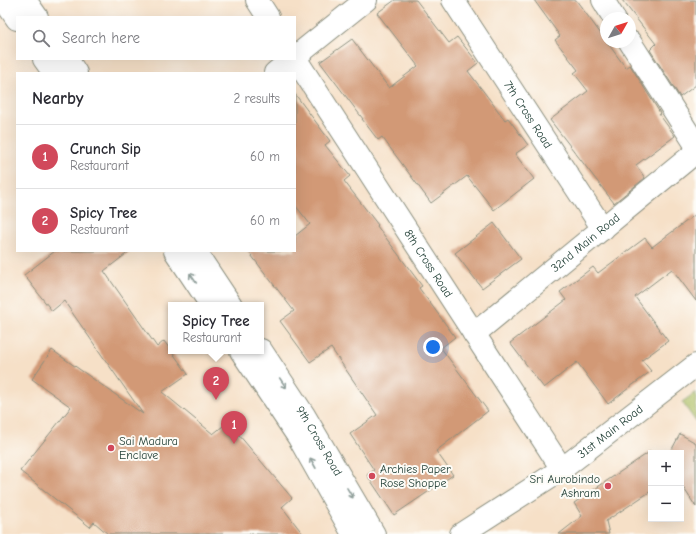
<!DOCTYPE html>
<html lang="en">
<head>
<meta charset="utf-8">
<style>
  body { margin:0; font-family:"Comic Neue",sans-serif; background:#f2f2f3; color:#2b2b33 }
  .controls { position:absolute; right:12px; bottom:12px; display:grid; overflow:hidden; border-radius:0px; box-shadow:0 4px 16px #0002 }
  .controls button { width:36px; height:36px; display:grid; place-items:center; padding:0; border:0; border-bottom:1px solid #e1e1e2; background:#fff; color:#2b2b33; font:20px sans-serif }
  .compass { position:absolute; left:600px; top:12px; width:36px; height:36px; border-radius:50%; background:#fff; box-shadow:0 4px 16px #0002; rotate:51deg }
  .you { position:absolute; left:433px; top:347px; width:14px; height:14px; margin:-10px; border:3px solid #fff; border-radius:50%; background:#1a73e8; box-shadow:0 0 0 6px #1a73e833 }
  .badge { display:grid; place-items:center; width:26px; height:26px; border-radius:50%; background:#d1495b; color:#fff; font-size:13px; font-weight:700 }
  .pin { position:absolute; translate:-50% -33px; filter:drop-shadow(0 1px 2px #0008) }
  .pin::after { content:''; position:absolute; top:21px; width:14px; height:12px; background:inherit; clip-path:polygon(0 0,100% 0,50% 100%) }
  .popup { position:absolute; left:168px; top:302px; width:96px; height:52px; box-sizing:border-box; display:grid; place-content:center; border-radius:0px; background:#fff; filter:drop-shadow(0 1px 3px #0005); font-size:13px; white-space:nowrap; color:#7c7c81 }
  .popup b { font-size:15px; color:#2b2b33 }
  .popup::after { content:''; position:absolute; left:50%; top:100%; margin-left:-8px; border:8px solid transparent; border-top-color:#fff }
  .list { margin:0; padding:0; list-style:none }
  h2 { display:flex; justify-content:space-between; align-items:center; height:52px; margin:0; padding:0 16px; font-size:17px }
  h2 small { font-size:13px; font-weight:400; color:#7c7c81 }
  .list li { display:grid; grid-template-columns:26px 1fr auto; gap:12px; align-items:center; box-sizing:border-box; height:64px; padding:0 16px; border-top:1px solid #e1e1e2 }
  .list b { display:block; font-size:15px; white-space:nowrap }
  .list p { margin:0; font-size:13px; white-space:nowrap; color:#7c7c81 }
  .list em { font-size:13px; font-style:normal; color:#7c7c81 }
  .icon { flex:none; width:22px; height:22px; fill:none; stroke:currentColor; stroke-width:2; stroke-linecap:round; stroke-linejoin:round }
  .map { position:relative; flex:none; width:696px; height:534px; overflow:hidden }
  .search { position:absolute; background:#fff; box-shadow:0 4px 16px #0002; left:16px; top:16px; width:280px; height:44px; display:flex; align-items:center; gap:10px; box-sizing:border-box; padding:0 14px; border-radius:0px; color:#7c7c81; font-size:15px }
  .panel { position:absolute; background:#fff; box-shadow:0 4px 16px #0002; left:16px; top:72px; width:280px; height:180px; border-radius:0px }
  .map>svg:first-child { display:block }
  .green { fill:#abbc60; stroke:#657c4a }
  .building { fill:#d29976 }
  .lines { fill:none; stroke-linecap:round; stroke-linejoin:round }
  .minor-casing { stroke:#8a8e7e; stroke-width:24 }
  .major-casing { stroke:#8a8e7e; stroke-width:24 }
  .minor { stroke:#fff; stroke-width:22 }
  .major { stroke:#fff; stroke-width:22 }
  .oneway { stroke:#8f9e9a }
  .poi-dot { fill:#d1495b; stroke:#fdfcf7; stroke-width:1.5 }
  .labels { text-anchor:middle; stroke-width:4; stroke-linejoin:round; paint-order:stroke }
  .street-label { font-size:12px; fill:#1f3d34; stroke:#fdfcf7 }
  .poi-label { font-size:12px; fill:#1f3d34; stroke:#fdfcf7; text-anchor:start }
</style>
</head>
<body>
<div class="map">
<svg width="696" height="534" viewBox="0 0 696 534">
  <rect width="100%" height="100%" fill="#fdfcf7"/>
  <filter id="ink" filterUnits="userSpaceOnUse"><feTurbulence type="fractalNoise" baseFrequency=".025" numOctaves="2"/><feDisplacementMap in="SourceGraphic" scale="8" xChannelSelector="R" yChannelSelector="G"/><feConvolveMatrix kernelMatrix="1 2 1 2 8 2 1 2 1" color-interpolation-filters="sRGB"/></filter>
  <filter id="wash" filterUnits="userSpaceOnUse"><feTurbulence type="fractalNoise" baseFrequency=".012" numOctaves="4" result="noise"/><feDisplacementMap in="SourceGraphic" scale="16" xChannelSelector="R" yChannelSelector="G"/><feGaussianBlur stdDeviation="0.9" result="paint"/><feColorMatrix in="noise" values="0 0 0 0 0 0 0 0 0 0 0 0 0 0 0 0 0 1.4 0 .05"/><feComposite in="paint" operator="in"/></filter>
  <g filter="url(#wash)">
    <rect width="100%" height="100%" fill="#f6e0c7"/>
    <!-- green -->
    <polygon class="green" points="696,392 696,422 682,402"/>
    <g id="blocks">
      <!-- building -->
      <g class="building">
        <polygon points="395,0 416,0 449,43 457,37 478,63 468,71 505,120 508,118 528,145 515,154 534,179 494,210 467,176 431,203 382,137 378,140 362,119 363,119 320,62 352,39 389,88 418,66 377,13"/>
        <polygon points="534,0 576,0 626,68 630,65 660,113 659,114 675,136 636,165 645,178 614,203 550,120 588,91 574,73 578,70 555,40 560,36"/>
        <polygon points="622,0 696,0 696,85 680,97 650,50 656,44"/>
        <polygon points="295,94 330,141 325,145 350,176 344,181 378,225 377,226 422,286 419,288 455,337 441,348 488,411 436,451 453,475 394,515 367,475 374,470 350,434 377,415 331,348 310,362 280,321 294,311 248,251 295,251 295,236 310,224 295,205"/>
        <polygon points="696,214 696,301 672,269 635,297 668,341 642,360 651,371 608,404 577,362 544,388 510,343 566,300 560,292 593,267 598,273 645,238 652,247"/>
        <polygon points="494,223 521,259 482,288 455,253"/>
        <polygon points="55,251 130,251 104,271 157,347 164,341 188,374 162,392 213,434 228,422 292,498 282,507 303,534 108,534 94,522 90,527 20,471 71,407 32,379 52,350 143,414 64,301 52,311 24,275"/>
        <polygon points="680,434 696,443 696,507 681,484 681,453 670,453"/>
        <polygon points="651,451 651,491 606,521 609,534 559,534 582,516 574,503"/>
      </g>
    </g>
  </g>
  <g filter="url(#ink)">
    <use href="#blocks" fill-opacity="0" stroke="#8a8e7e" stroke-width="1"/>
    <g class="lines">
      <defs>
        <g id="minor">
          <polyline points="257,0 268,17"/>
          <path id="s1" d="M453,0l150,229"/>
          <polyline points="603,0 614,18"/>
          <polyline points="630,42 696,145"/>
          <polyline points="295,57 366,0"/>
          <path id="s2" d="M295,58l267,411"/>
          <polyline points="275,73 292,59"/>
          <path id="s3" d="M474,334l222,-182"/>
          <path id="s4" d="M461,534l101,-65 134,-104"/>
        </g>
        <g id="major">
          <polyline points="4,0 17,19"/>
          <polyline points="25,0 37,17"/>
          <polyline points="44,59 54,73"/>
          <polyline points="67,59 76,73"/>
          <polyline points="175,251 211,305"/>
          <polyline points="195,251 231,305"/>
          <path id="s5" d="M261,350l43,65 70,119"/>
          <polyline points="241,351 299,438 353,534"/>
        </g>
      </defs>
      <!-- minor casing -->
      <use href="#minor" class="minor-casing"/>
      <!-- major casing -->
      <use href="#major" class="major-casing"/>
      <!-- minor -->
      <use href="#minor" class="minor"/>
      <!-- major -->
      <use href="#major" class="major"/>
    </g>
    <!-- one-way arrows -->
    <defs><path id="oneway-shaft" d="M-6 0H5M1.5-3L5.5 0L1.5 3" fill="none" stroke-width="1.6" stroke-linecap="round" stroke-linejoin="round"/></defs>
    <g class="oneway">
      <use href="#oneway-shaft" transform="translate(193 278) rotate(-124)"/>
      <use href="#oneway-shaft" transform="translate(283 383) rotate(56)"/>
      <use href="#oneway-shaft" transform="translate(313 463) rotate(-119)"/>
      <use href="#oneway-shaft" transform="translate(350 493) rotate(59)"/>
    </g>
  </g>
  <!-- markers -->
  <g class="poi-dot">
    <circle cx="111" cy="448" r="4"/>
    <circle cx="372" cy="476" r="4"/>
    <circle cx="608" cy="486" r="4"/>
  </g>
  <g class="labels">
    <!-- street labels -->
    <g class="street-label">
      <text dy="4" stroke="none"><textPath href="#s1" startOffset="137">7th Cross Road</textPath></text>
      <text dy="4" stroke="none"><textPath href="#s3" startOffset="144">32nd Main Road</textPath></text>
      <text dy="4" stroke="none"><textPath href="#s2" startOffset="245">8th Cross Road</textPath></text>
      <text dy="4" stroke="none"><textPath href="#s4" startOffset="181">31st Main Road</textPath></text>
      <text dy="4" stroke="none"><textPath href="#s5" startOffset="108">9th Cross Road</textPath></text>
    </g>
    <!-- poi labels -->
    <g class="poi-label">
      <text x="119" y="445">Sai Madura<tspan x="119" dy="14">Enclave</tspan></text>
      <text x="380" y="473">Archies Paper<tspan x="380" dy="14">Rose Shoppe</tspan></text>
      <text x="600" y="483" text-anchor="end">Sri Aurobindo<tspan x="600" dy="14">Ashram</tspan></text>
    </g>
  </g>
</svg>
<div class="controls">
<button>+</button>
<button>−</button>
</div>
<svg class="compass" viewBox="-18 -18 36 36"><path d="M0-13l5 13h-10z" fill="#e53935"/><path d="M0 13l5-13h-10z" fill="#7c7c81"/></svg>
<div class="you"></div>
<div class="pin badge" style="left:234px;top:444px">1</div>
<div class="pin badge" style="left:216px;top:400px">2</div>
<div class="popup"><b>Spicy Tree</b>Restaurant</div>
<div class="search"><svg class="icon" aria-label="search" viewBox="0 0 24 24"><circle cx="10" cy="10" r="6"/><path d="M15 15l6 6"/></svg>Search here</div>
<section class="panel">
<h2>Nearby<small>2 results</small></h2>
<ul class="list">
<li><span class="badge">1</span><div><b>Crunch Sip</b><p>Restaurant</p></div><em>60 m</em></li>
<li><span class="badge">2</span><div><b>Spicy Tree</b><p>Restaurant</p></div><em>60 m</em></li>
</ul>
</section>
</div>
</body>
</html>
